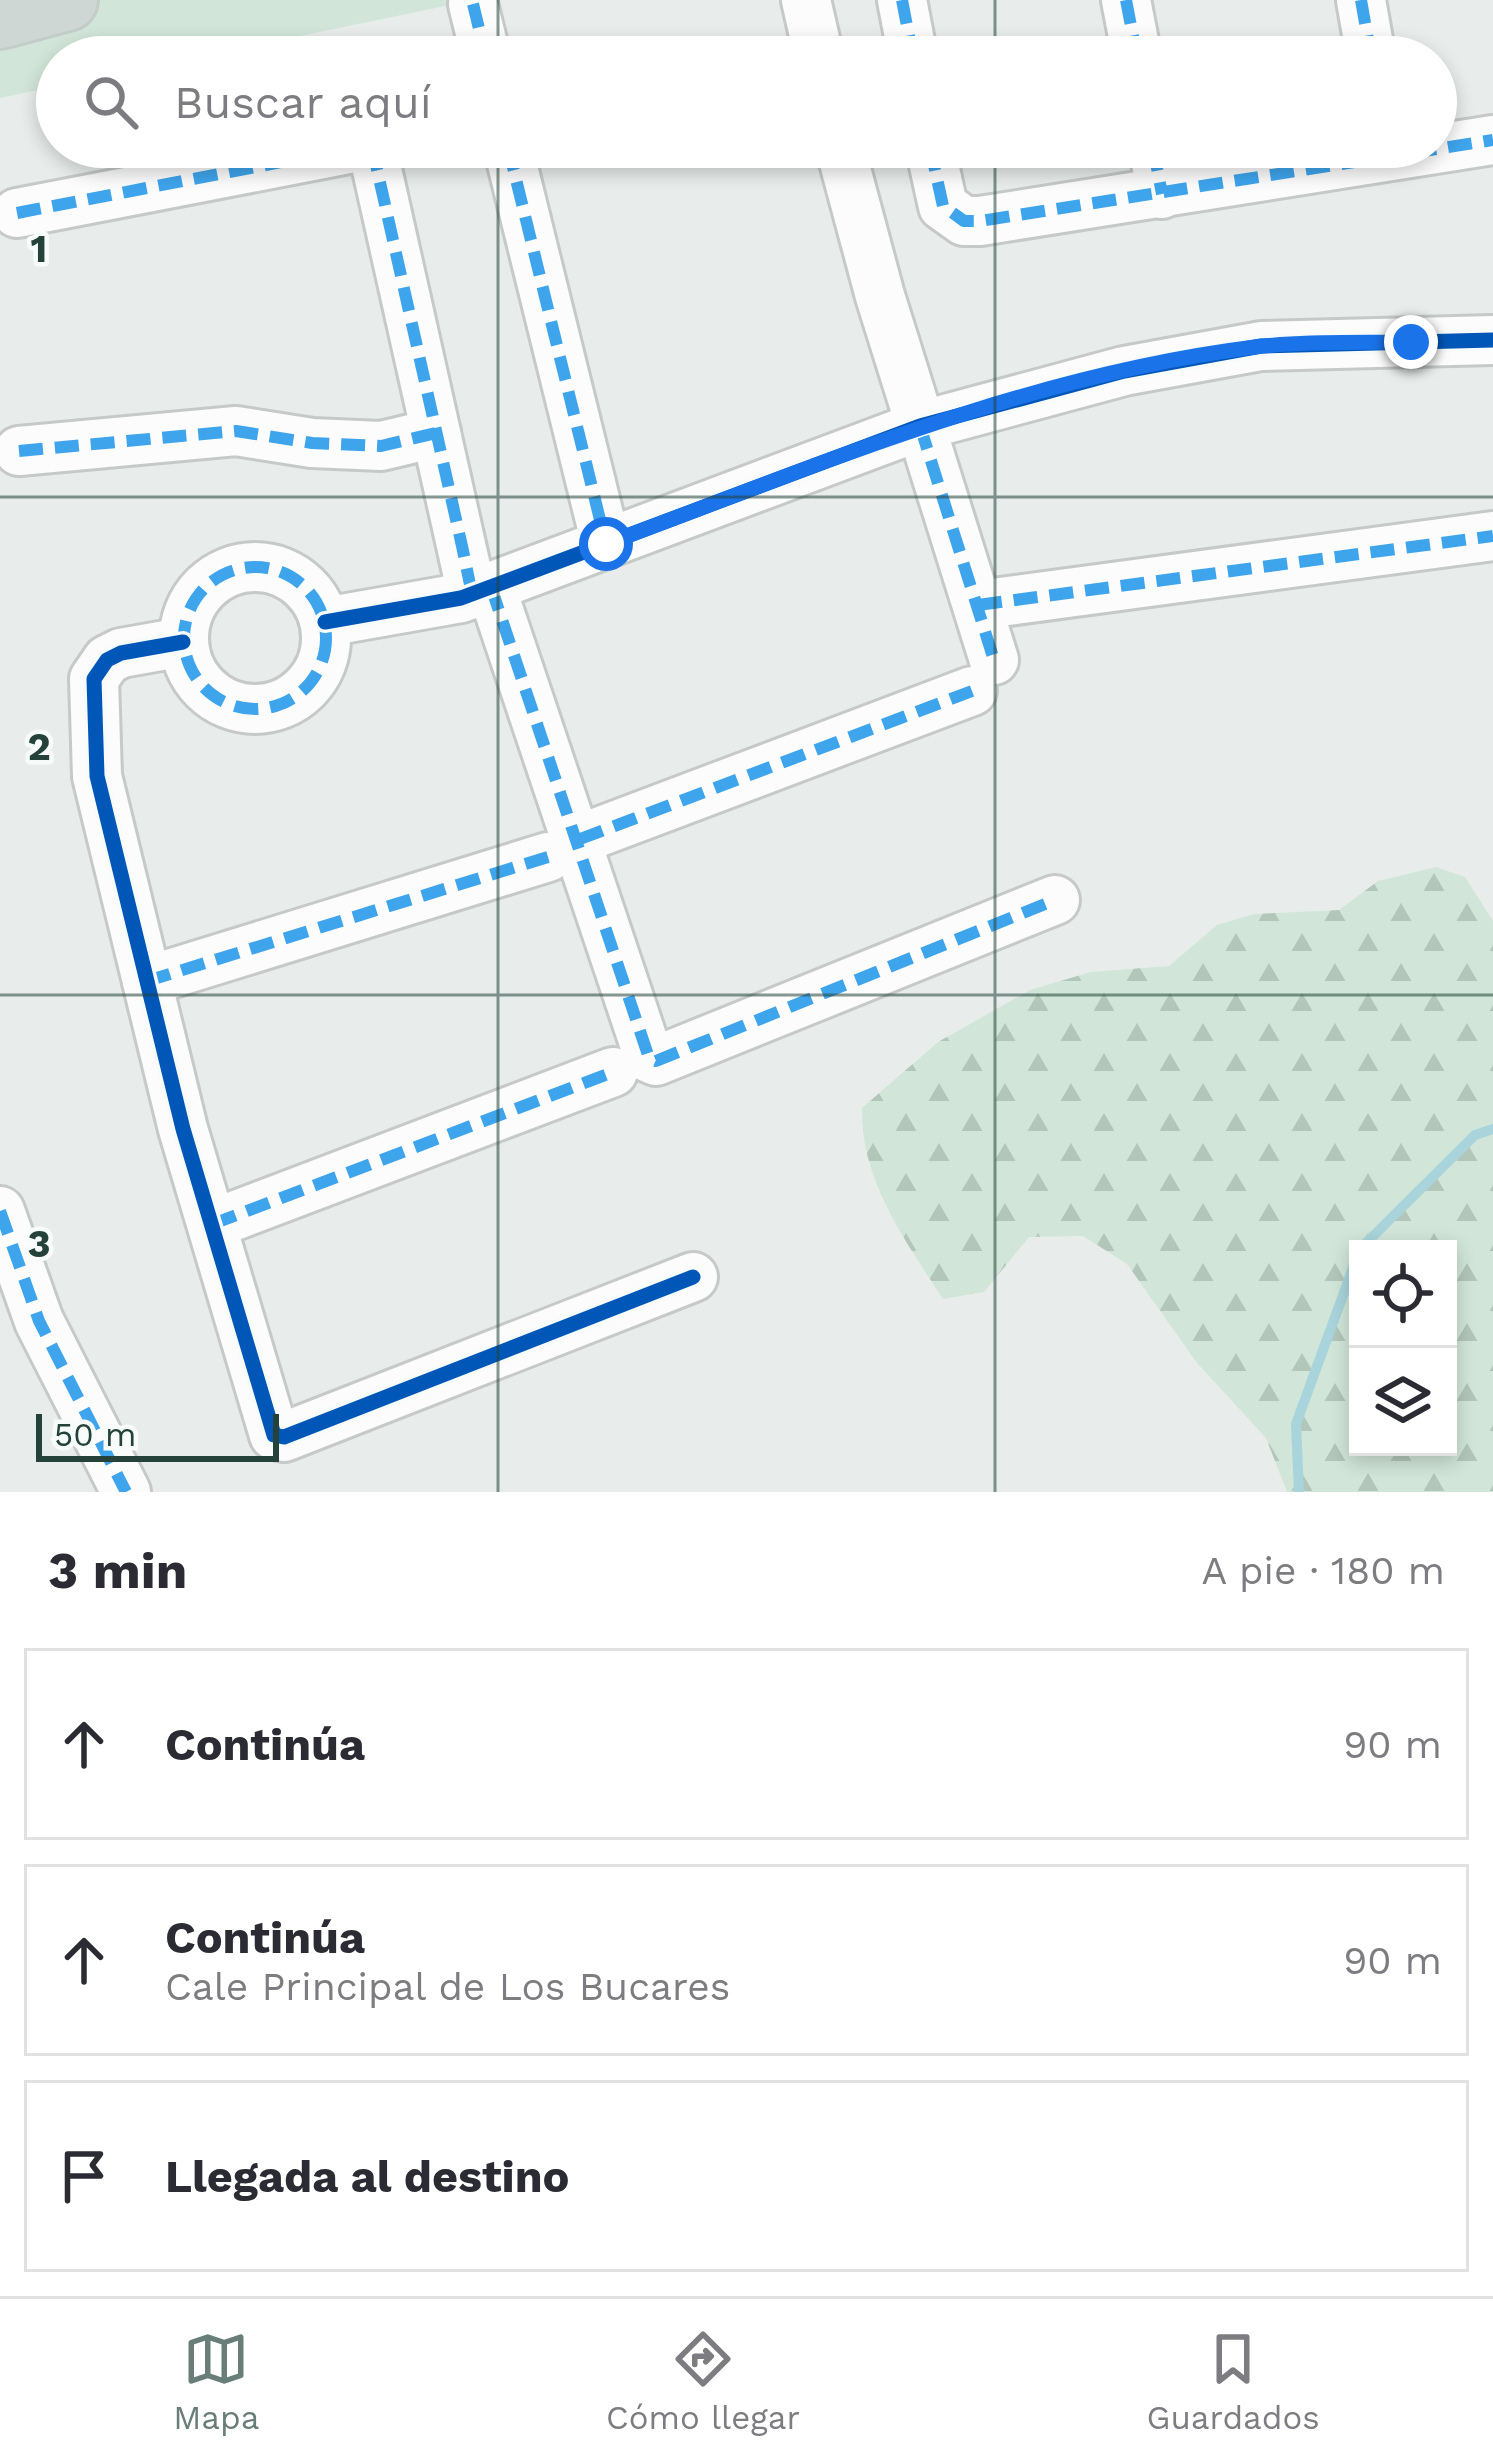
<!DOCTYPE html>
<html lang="es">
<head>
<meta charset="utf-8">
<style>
  body { margin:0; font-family:"Work Sans",sans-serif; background:#f7f7f7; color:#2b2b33 }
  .controls { position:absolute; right:36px; bottom:36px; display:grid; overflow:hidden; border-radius:0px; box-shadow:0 6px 18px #0003 }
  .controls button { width:108px; height:108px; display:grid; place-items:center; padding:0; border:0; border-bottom:3px solid #e1e1e2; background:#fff; color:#2b2b33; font:60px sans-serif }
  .scale { position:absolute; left:36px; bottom:30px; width:243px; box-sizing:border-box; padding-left:12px; border:6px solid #24423a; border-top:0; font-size:33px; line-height:42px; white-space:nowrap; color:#24423a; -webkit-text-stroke:9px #f7fbf9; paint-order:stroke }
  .stop { position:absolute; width:36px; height:36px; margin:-27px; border:9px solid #1a73e8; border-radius:50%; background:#fff }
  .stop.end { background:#1a73e8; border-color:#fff; box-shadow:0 3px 12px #0008 }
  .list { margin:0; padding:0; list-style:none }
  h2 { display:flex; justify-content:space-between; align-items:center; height:156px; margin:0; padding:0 48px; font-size:51px }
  h2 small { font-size:39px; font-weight:400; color:#7c7c81 }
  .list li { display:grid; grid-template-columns:78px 1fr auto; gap:36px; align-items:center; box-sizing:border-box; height:192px; margin:0 24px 24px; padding:0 24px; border:3px solid #e1e1e2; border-radius:0px }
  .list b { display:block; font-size:45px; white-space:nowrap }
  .list p { margin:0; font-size:39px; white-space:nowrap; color:#7c7c81 }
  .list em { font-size:39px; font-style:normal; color:#7c7c81 }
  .icon { flex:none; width:66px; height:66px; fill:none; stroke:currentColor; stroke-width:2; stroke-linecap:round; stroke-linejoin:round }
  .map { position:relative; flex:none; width:1493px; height:1492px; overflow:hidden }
  .search { position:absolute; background:#fff; box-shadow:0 6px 18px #0003; left:36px; right:36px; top:36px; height:132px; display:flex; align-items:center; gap:30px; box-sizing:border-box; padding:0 42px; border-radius:66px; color:#7c7c81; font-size:45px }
  .sheet { height:804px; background:#fff }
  nav { display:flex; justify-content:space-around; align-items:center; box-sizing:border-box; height:168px; border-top:3px solid #e1e1e2; background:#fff; font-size:33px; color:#7c7c81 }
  nav a { display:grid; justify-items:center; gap:6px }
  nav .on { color:#697e78 }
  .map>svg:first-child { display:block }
  .grass { fill:#d1e6d8 }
  .forest { fill:url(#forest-firs); fill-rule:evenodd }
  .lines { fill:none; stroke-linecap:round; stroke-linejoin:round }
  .stream { stroke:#a9d4db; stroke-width:10 }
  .minor-casing { stroke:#c5cac8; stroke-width:54 }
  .major-casing { stroke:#c3ccc9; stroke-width:66 }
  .minor { stroke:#fcfcfc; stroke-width:48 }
  .major { stroke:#cfd7d5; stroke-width:60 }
  .quiet { stroke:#3ea4ec; stroke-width:12; stroke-dasharray:24 12; stroke-linecap:butt }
  .cycleway-casing { stroke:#f7fbf9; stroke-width:22 }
  .cycleway { stroke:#0057b8; stroke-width:15 }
  .route { stroke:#1a73e8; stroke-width:15 }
  .grid { fill:none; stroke:#24423a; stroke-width:3; stroke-opacity:0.55 }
  .grid-label { font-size:39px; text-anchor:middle; font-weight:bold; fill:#24423a; stroke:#f7fbf9; stroke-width:9; stroke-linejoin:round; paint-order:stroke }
</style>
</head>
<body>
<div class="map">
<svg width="1493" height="1492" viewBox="0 0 1493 1492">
  <defs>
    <pattern id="forest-firs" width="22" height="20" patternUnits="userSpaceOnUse" patternTransform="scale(3)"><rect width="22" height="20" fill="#d1e6d8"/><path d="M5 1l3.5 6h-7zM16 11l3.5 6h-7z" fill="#b3c6ba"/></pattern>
  </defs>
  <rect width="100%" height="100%" fill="#e8edeb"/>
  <!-- grass -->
  <polygon class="grass" points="67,0 449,0 450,5 199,57 57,57 57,86 0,98 0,18"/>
  <!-- forest -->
  <path class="forest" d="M1436,867l29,10 28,44v571h-206l-21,-54 -69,-75 -70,-99 -44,-28 -54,1 -45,55 -41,7c-37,-57 -83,-120 -81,-191l76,-66 92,-52 61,-18 78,-6 48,-41 37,-11 85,-4 39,-29zM1358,1249h90v198h-90z"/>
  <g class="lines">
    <!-- stream -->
    <g class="stream">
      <polyline points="1360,1249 1475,1135 1493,1129"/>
      <polyline points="1299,1492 1296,1424 1358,1254"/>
    </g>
    <defs>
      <g id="minor">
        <polyline points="806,0 819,57"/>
        <polyline points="902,0 913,57"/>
        <polyline points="1126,0 1137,57"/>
        <polyline points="1361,0 1371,57"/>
        <polyline points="473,4 486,57"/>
        <polyline points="372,147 472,594"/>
        <polyline points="508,147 606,544"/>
        <polyline points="840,147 880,296 994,660"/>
        <polyline points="930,147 943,206 964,221 980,221 1493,140"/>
        <polyline points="1153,147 1162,194"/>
        <polyline points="17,213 359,147"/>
        <polyline points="19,451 236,431 312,443 381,446 436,433"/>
        <circle cx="255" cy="638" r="71"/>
        <polyline points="491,587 649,1058 656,1061 1055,900"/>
        <polyline points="978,605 1493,536"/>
        <polyline points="325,622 461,598 920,426 1124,371 1261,346 1493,340"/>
        <polyline points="183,642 121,653 107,660 94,679 97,776 183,1129 274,1435 284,1437 693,1277"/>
        <polyline points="580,839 972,691"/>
        <polyline points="147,981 548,857"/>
        <polyline points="0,1211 39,1321 126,1492"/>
        <polyline points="213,1224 613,1072"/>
      </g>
      <polyline id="major" points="0,18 67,0"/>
    </defs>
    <!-- minor casing -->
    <use href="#minor" class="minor-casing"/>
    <!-- major casing -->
    <use href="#major" class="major-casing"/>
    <!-- minor -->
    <use href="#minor" class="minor"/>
    <!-- major -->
    <use href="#major" class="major"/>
    <!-- quiet -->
    <g class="quiet">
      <polyline points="902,0 913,57"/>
      <polyline points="1126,0 1137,57"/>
      <polyline points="1361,0 1371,57"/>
      <polyline points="473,4 486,57"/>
      <polyline points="372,147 462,546 472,594 466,596"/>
      <polyline points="508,147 606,544"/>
      <polyline points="930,147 943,206 964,221 980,221 1493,140"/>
      <polyline points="1153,147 1162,194"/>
      <polyline points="17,213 359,147"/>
      <polyline points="920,426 994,660"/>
      <polyline points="19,451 236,431 312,443 381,446 436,433"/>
      <circle cx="255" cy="638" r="71"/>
      <polyline points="491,587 649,1058 656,1061 1055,900"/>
      <polyline points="978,605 1493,536"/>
      <polyline points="580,839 972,691"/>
      <polyline points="147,981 548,857"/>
      <polyline points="0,1211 39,1321 126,1492"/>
      <polyline points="213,1224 613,1072"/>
    </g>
    <defs>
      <g id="cycleway">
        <polyline points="325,622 461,598 920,426 1124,371 1261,346 1493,340"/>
        <polyline points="183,642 121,653 107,660 94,679 97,776 183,1129 274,1435 284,1437 693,1277"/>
      </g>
    </defs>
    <!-- cycleway casing -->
    <use href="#cycleway" class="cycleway-casing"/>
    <!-- cycleway -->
    <use href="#cycleway" class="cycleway"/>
  </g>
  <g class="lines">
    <!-- route -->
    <path class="route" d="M606,544c212,-79 423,-169 649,-197 51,-6 105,-4 156,-5"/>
  </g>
  <!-- grid -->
  <path class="grid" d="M498,0v57M995,0v57M498,147v1345M995,147v1345M0,497h1493M0,995h1493"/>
  <g class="grid-label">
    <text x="39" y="262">1</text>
    <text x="39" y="760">2</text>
    <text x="39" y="1257">3</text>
  </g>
</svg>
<div class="controls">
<button><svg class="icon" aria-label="locate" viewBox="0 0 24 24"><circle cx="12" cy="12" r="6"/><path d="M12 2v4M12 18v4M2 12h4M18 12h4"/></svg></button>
<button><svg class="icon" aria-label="layers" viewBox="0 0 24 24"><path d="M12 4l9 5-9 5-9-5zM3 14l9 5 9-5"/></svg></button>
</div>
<div class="scale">50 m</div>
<div class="stop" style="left:606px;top:544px"></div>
<div class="stop end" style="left:1411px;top:342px"></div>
<div class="search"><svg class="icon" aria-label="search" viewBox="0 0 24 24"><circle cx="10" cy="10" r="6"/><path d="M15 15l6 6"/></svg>Buscar aquí</div>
</div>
<section class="sheet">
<h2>3 min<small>A pie · 180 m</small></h2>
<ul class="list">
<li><svg class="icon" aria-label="ahead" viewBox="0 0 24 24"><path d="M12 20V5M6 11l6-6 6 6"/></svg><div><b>Continúa</b></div><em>90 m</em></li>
<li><svg class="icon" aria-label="ahead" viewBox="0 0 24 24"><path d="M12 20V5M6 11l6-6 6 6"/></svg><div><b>Continúa</b><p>Cale Principal de Los Bucares</p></div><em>90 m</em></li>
<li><svg class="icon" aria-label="arrive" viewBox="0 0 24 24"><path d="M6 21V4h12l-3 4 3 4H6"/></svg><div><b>Llegada al destino</b></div></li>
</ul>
</section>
<nav>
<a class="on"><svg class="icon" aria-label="map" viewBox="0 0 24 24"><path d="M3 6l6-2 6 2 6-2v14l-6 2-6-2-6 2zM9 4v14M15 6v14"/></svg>Mapa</a>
<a><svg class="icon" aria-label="directions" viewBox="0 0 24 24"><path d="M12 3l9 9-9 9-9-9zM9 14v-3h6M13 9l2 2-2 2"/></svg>Cómo llegar</a>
<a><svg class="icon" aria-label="saved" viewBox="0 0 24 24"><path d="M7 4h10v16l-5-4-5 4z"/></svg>Guardados</a>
</nav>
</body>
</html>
